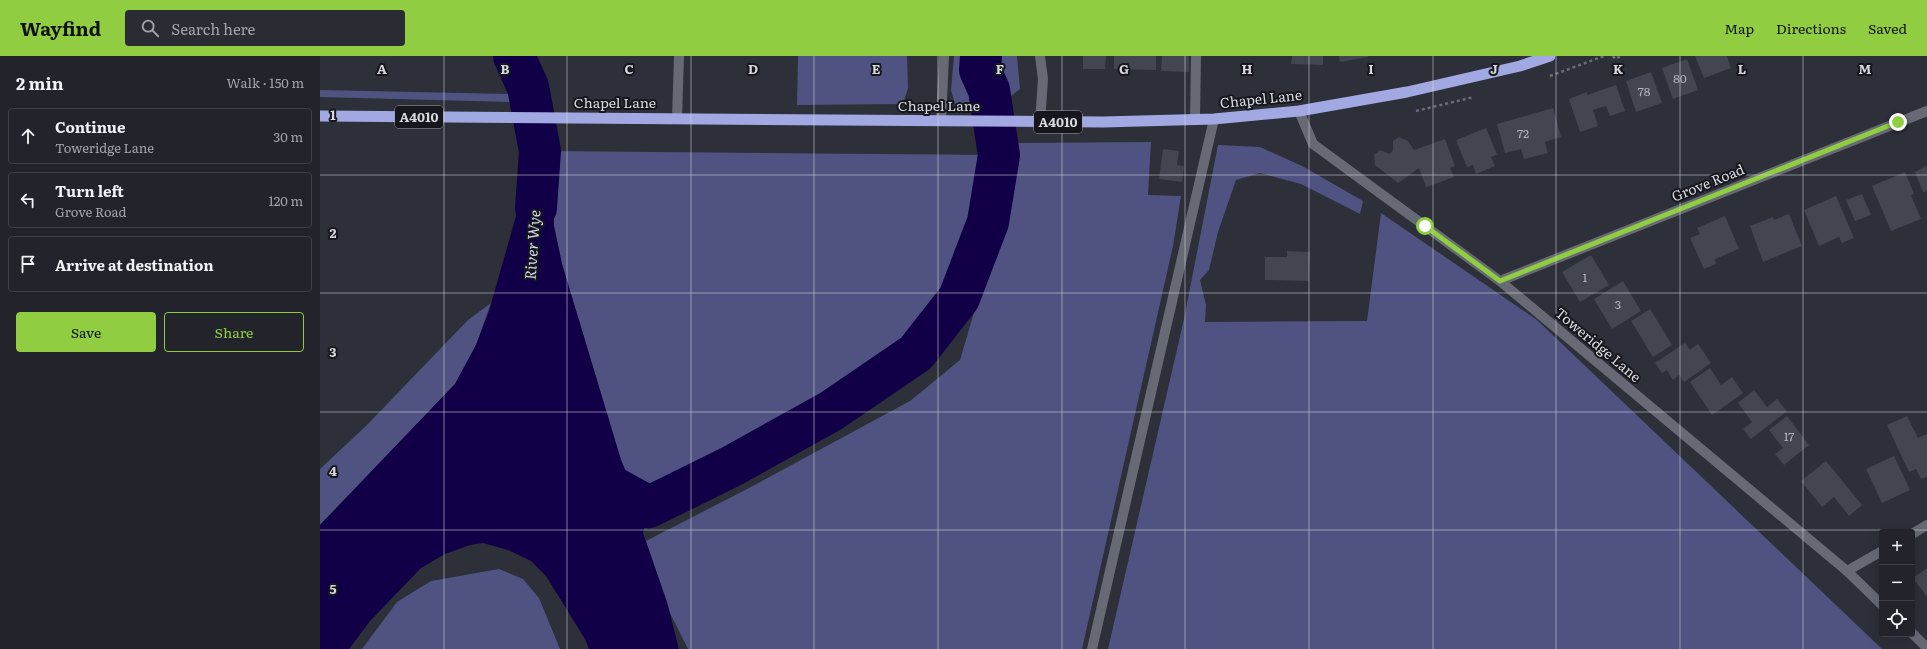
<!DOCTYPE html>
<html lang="en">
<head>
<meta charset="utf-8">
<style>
  body { margin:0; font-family:Literata,serif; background:#2a2b33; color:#f1f3f6 }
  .controls { position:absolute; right:12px; bottom:12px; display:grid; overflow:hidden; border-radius:4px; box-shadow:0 4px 16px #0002 }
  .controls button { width:36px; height:36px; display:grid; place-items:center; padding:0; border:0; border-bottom:1px solid #3f4047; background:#22232b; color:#f1f3f6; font:20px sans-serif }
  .stop { position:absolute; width:12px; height:12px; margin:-9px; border:3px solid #91cd40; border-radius:50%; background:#fff }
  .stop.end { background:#91cd40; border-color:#fff; box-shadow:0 1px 4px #0008 }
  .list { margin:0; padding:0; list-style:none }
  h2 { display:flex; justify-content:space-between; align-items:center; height:52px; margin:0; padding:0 16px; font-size:17px }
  h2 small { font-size:13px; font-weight:400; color:#a2a4a9 }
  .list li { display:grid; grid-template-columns:26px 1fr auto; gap:12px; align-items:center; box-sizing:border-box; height:56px; margin:0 8px 8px; padding:0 8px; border:1px solid #3f4047; border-radius:4px }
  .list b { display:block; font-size:15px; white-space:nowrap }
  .list p { margin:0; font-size:13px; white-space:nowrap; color:#a2a4a9 }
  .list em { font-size:13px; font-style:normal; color:#a2a4a9 }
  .actions { display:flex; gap:8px; padding:12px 16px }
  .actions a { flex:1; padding:9px 0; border:1px solid #91cd40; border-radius:4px; text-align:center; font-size:14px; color:#91cd40 }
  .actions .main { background:#91cd40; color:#111 }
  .icon { flex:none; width:22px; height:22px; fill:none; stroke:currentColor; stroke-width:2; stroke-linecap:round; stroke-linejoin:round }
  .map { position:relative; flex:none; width:1607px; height:593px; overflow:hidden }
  header { display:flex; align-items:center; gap:24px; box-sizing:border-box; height:56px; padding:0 20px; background:#91cd40; color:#111 }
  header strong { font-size:19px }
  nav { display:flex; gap:22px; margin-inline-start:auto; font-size:14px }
  .search { width:280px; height:36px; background:#2a2b33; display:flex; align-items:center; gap:10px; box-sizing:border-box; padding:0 14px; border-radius:4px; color:#a2a4a9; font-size:15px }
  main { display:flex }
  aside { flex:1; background:#22232b }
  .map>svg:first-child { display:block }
  .green { fill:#505381 }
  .water { fill:#110048 }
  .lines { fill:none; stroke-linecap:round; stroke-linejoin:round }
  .river { stroke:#110048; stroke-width:42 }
  .building { fill:#434550 }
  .path { stroke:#6b6d76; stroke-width:2.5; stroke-dasharray:3 3; stroke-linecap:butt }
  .service { stroke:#676975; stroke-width:10 }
  .minor { stroke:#676975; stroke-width:10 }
  .trunk { stroke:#a2a8e2; stroke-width:11 }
  .route { stroke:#91cd40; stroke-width:5 }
  .grid { fill:none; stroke:#d8d8df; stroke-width:1; stroke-opacity:0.55 }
  .labels { text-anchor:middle; stroke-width:4; stroke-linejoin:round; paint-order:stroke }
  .number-label { font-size:12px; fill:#b3b3bb }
  .shield { fill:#16171c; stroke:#9e9ea4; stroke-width:1 }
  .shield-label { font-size:13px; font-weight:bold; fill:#d8d8df }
  .street-label { font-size:14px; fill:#d8d8df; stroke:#16171c }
  .water-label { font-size:15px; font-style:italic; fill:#d6d9ef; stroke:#16171c }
  .grid-label { font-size:13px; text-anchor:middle; font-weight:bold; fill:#d8d8df; stroke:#16171c; stroke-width:4; stroke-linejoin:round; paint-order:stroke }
</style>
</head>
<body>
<header>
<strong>Wayfind</strong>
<div class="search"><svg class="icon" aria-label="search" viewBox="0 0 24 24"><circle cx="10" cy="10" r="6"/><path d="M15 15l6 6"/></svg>Search here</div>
<nav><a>Map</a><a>Directions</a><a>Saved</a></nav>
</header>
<main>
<aside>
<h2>2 min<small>Walk · 150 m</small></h2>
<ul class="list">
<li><svg class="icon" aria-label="ahead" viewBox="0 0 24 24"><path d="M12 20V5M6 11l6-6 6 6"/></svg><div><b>Continue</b><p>Toweridge Lane</p></div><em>30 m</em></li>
<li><svg class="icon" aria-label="left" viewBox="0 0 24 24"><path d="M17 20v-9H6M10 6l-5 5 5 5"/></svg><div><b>Turn left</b><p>Grove Road</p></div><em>120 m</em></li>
<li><svg class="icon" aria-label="arrive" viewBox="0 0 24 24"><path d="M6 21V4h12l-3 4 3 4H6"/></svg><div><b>Arrive at destination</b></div></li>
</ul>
<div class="actions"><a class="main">Save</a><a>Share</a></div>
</aside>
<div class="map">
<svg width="1607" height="593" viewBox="0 0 1607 593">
  <rect width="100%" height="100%" fill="#2d2f39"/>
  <!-- green -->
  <g class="green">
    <polygon points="478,0 587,0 588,32 583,48 477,49"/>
    <polygon points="634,0 697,0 700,33 682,47 635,48 631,34"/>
    <polygon points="0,34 191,38 194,46 0,41"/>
    <polygon points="831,86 828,139 861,140 853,190 762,593 368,593 350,557 326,485 429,432 590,345 640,304 671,199 678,155 683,106 683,87"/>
    <polygon points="898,89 940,91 982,110 1043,145 1040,158 981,128 940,117 916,124 898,176 889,214 880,224 886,249 885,266 1047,265 1061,157 1217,264 1562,593 788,593 864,263"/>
    <polygon points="230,95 679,99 668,166 639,242 596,297 511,355 412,410 329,451 315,437 301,404 242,208 234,170"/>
    <polygon points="171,247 156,289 135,328 0,469 0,413 46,370 148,264"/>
    <polygon points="179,513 203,523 219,542 240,593 42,593 77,546 111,525"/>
  </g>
  <!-- water -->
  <polygon class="water" points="208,95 230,95 234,170 242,208 301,404 315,437 329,451 323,477 347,546 359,593 269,593 265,583 226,520 211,505 188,494 163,487 150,489 125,498 101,512 50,565 29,593 0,593 0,469 135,328 156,289 169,255 198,153"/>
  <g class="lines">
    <!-- river -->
    <g class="river">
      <polyline points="194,0 208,31 220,95 216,152"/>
      <polyline points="278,423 329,451 412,410 511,355 596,297 639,242 668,166 679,99 669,34 660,14 661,0"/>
    </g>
  </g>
  <!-- building -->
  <g class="building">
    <polygon points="763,0 786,0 785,13 763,13"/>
    <polygon points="794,0 836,0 836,14 794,13"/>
    <polygon points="842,0 869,0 869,16 841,15"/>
    <polygon points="972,0 1003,0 1003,9 971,8"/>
    <polygon points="1019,0 1048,0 1048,1 1020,6"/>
    <polygon points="1375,0 1407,0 1411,12 1384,22"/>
    <polygon points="1367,3 1378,34 1353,43 1342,12"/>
    <polygon points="1331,16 1342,47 1316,56 1306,25"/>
    <polygon points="1296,29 1305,55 1290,60 1286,50 1273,54 1278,70 1260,76 1249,43 1267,36 1267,39"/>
    <polygon points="1233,52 1241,81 1225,86 1228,97 1204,103 1201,93 1185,97 1177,68"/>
    <polygon points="1166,72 1177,99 1171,101 1175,110 1156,118 1153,109 1147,111 1136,84"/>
    <polygon points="1079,81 1088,85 1094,94 1125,83 1135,110 1130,112 1134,121 1106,131 1099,112 1078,127 1055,109 1054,99 1060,94 1069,98 1073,95 1073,85"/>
    <polygon points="843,93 859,95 857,109 864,110 862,126 839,123"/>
    <polygon points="1607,110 1607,135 1603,136 1595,116"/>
    <polygon points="1585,116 1594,138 1591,139 1601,163 1571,175 1552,130"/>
    <polygon points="1542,138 1551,159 1535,165 1526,144"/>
    <polygon points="1516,140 1534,182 1522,187 1519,181 1499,190 1484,154"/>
    <polygon points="1469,158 1482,190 1443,206 1430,170 1453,161 1454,164"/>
    <polygon points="1405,160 1419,193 1395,203 1396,208 1384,213 1370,182 1380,178 1377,172"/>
    <polygon points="967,195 990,196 989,225 945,224 945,201 967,201"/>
    <polygon points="1271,199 1289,229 1260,246 1242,216"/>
    <polygon points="1303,225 1321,255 1292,273 1274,243"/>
    <polygon points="1330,253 1352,289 1333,301 1311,265"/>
    <polygon points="1365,287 1370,294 1378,288 1391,307 1364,326 1359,319 1353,324 1347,314 1342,317 1335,307"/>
    <polygon points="1390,312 1401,329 1412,321 1423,337 1392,359 1370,326"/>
    <polygon points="1434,334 1447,351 1457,343 1467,355 1431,383 1423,373 1432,366 1418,347"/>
    <polygon points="1467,360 1489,389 1464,409 1455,398 1463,392 1449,374"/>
    <polygon points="1587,360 1598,382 1607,378 1607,421 1601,423 1596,413 1589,416 1567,369"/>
    <polygon points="1574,400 1590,434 1562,447 1546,413"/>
    <polygon points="1506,405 1542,449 1529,460 1514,441 1502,451 1481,425"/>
    <polygon points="1607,512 1607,541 1593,522"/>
  </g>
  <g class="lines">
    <!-- path -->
    <g class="path">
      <polyline points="1293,0 1295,3 1301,0"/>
      <polyline points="1230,20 1284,0"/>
      <polyline points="1096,55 1154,41"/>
    </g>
    <!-- service -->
    <g class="service">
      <polyline points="720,0 723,23 720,66"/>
      <polyline points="357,63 359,0"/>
      <polyline points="621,65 624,0"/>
      <polyline points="772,593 894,63"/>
    </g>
    <!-- minor -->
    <g class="minor">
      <polyline points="979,55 993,88 1180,225 1527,515 1562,549"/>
      <polyline points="875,63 876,0"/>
      <polyline points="1180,225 1607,55"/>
      <polyline points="1592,478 1607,469"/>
      <polyline points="1527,515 1562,495"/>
      <polyline points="1592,577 1607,592"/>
    </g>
    <!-- trunk -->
    <polyline class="trunk" points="0,60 783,66 894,63 979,55 1087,36 1200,10 1230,0"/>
  </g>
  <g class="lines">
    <!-- route -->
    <polyline class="route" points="1105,170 1180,225 1578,66"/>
  </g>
  <!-- grid -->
  <path class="grid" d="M124,0v593M247,0v593M371,0v593M494,0v593M618,0v593M742,0v593M865,0v593M989,0v593M1113,0v593M1236,0v593M1360,0v593M1483,0v593M0,119h1607M0,237h1607M0,356h1607M0,474h1607"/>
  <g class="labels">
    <!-- number labels -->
    <g class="number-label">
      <text x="1360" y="27">80</text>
      <text x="1324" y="40">78</text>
      <text x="1203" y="82">72</text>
      <text x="1265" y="226">1</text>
      <text x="1298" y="253">3</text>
      <text x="1469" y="385">17</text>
    </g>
    <!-- shield labels -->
    <g class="shield">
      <rect x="75" y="50" width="48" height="22" rx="3"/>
      <rect x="714" y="55" width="48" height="22" rx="3"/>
    </g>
    <g class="shield-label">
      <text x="99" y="66">A4010</text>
      <text x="738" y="71">A4010</text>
    </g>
    <!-- street labels -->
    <g class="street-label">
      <text transform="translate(941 43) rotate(-6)" y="5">Chapel Lane</text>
      <text x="295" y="52">Chapel Lane</text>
      <text x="619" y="55">Chapel Lane</text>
      <text transform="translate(1388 127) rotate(-22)" y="5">Grove Road</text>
      <text transform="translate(1278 289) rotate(40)" y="5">Toweridge Lane</text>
    </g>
    <!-- water labels -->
    <g class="water-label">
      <text transform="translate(213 189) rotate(-86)" y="5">River Wye</text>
    </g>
  </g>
  <g class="grid-label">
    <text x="62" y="18">A</text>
    <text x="185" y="18">B</text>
    <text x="309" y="18">C</text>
    <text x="433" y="18">D</text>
    <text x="556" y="18">E</text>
    <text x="680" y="18">F</text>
    <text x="804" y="18">G</text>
    <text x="927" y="18">H</text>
    <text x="1051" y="18">I</text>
    <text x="1174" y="18">J</text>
    <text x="1298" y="18">K</text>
    <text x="1422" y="18">L</text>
    <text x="1545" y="18">M</text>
    <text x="13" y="64">1</text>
    <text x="13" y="182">2</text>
    <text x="13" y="301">3</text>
    <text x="13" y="420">4</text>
    <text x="13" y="538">5</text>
  </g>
</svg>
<div class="controls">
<button>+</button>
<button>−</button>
<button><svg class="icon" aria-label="locate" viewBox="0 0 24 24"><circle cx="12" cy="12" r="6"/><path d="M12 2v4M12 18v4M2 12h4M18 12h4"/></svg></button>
</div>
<div class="stop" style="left:1105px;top:170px"></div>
<div class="stop end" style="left:1578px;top:66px"></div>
</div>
</main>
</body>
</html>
